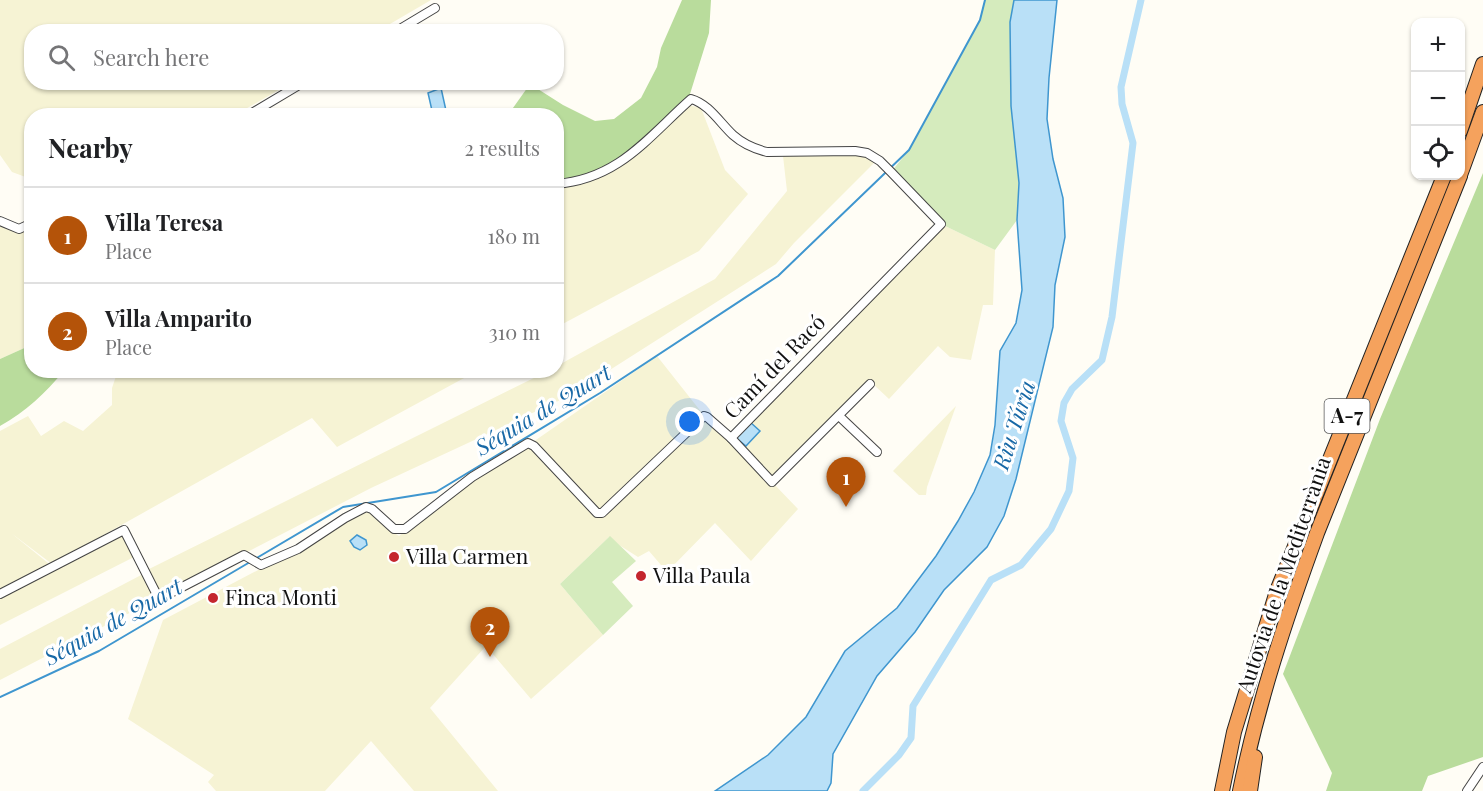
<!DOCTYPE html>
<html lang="en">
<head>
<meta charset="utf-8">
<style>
  body { margin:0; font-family:"Playfair Display",serif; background:#f6f6f6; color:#202124 }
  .controls { position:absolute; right:18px; top:18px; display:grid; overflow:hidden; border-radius:12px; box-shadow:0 2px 4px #0004 }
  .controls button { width:54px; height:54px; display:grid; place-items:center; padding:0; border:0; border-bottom:2px solid #e0e0e0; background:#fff; color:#202124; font:30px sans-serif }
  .you { position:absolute; left:690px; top:422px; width:21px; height:21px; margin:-15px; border:4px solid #fff; border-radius:50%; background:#1a73e8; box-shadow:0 0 0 9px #1a73e833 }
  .badge { display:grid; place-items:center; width:39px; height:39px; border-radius:50%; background:#b45309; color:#fff; font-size:20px; font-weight:700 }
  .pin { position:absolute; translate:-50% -50px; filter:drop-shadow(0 2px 3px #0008) }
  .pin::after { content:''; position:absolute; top:32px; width:21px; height:18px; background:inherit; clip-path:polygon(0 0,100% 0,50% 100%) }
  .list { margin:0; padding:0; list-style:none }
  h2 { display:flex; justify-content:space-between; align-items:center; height:78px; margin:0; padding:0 24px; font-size:26px }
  h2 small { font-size:20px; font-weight:400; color:#757577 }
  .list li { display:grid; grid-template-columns:39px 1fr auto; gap:18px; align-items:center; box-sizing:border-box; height:96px; padding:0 24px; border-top:2px solid #e0e0e0 }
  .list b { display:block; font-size:22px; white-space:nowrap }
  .list p { margin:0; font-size:20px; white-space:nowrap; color:#757577 }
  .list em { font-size:20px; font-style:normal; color:#757577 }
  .icon { flex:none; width:33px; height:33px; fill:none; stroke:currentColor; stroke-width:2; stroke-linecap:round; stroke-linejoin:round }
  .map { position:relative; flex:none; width:1483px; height:791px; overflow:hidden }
  .search { position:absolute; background:#fff; box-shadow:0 2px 4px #0004; left:24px; top:24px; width:540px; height:66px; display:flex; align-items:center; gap:15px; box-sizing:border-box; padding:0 21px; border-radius:24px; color:#757577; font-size:22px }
  .panel { position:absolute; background:#fff; box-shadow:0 2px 4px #0004; left:24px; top:108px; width:540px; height:270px; border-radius:24px }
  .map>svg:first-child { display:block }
  .farmland { fill:#f6f3d4 }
  .green { fill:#d5ebbd }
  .forest { fill:#b9dc9c }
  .water { fill:#b9e0f7; stroke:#3f96cf; stroke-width:1.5 }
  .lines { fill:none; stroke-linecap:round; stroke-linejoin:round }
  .stream { stroke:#3f96cf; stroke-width:2 }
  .canal { stroke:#b9e0f7; stroke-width:7 }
  .minor-casing { stroke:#444; stroke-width:10 }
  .motorway-casing { stroke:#222; stroke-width:16 }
  .minor { stroke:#fff; stroke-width:8 }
  .motorway { stroke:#f5a25d; stroke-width:14 }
  .poi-dot { fill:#c4262e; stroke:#fff; stroke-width:2 }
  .labels { text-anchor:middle; stroke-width:6; stroke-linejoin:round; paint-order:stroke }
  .shield { fill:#fff; stroke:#585858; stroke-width:1.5 }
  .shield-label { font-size:20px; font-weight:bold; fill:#111 }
  .street-label { font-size:21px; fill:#111; stroke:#fff }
  .poi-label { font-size:21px; fill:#111; stroke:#fff; text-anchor:start }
  .water-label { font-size:22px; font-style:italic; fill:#1768a6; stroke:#fff }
</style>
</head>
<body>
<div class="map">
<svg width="1483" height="791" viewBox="0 0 1483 791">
  <rect width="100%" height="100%" fill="#fffdf5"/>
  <!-- farmland -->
  <g class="farmland">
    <polygon points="0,0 431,0 378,31 32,32 32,82 291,83 235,115 32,116 31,179 12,172 0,155"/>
    <polygon points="688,105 701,108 725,170 748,194 699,251 557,327 557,187 566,187 590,178 640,153"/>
    <polygon points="835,153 867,155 875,162 794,243 776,264 569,396 371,488 0,680 0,649 145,573 145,571 548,371 556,370 557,366 715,279 787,191 783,156"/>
    <polygon points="941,224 995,250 993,305 983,305 971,360 950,357 938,346 889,399 872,383 772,482 798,509 751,561 715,523 667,572 649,551 638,557 619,545 609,537 560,584 603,635 531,699 486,646 430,708 498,791 414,791 371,741 325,791 216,791 208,782 214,775 128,719 163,620 298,549 366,507 391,531 399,536 471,481 533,442 657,356 706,418 731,438"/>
    <polygon points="0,225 19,233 32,229 31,345 0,359"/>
    <polygon points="124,371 477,371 337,447 312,418 52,564 11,533 53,567 124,530 134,557 0,625 0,595 48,569 0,590 0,431 28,416 41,436 64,421 83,431 112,405 112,388 116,376"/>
    <polygon points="956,406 927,487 926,495 919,495 893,471"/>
  </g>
  <!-- green -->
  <g class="green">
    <polygon points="985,0 1014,0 1010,22 1011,106 1019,183 1017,220 995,250 941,224 891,172 909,150 980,20"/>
    <polygon points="610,536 636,561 612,582 633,606 603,635 560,584"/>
  </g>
  <!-- forest -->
  <g class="forest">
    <polygon points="682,0 711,0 709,33 690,94 691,99 616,165 557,184 556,116 508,115 530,84 563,105 595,121 614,119 641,98 657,67 661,48"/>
    <polygon points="1483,173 1483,757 1428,776 1422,791 1326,791 1332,773 1283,674 1380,419"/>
    <path d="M31,345l1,25 32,1c-20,23 -37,40 -64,55v-67z"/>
  </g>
  <!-- water -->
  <g class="water">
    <polygon points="1014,0 1057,0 1049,78 1047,119 1053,159 1063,198 1065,237 1055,285 1053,327 1016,479 1004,516 987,547 944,590 915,632 877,676 833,754 831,783 827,791 715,791 768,755 806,717 845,651 897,608 936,556 958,521 974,492 990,455 995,425 1000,351 1016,323 1022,290 1017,220 1019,183 1011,106 1010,22"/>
    <polygon points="441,88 447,115 433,115 428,93"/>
    <polygon points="750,422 760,431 746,446 736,438"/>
    <polygon points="357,535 366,540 367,545 360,550 354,547 350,541"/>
  </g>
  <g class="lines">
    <!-- stream -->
    <g class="stream">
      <polyline points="255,559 343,507 436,492 600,393 778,276 909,150 980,20 985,0"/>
      <polyline points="0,697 99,651 250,562"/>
    </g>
    <!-- canal -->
    <polyline class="canal" points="863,791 899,755 911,738 913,706 991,580 1021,565 1051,529 1069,491 1073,458 1061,421 1064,403 1072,389 1102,360 1112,317 1133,143 1122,104 1121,87 1141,0"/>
    <defs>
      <g id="minor">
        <polyline points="395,32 435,8"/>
        <polyline points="247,116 304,82"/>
        <polyline points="0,221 19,229 32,223"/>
        <polyline points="839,416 877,452"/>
        <polyline points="731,438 772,482 870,384"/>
        <path d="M0,594l124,-64 35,69 85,-44 17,10 37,-16 47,-31 21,-11 6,2 22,20h11l67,-52 56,-34 6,3 63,67h5l102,-97 3,1 24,21 210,-214 -50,-52 -11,-11 -13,-8 -12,-2 -88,1c-12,-3 -25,-9 -34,-17 -13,-12 -24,-31 -42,-36 -43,38 -72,80 -135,85"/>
        <polyline points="1467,791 1483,767"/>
      </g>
      <g id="motorway">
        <polyline points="1460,131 1483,64"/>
        <polyline points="1460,175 1483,112"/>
        <polyline points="1222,791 1234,732 1277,591 1444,176"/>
        <path d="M1240,791c18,-89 46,-173 77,-258l143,-357"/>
        <polyline points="1250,791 1255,757"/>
      </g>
    </defs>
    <!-- minor casing -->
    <use href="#minor" class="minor-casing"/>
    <!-- motorway casing -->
    <use href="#motorway" class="motorway-casing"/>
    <!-- minor -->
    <use href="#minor" class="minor"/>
    <!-- motorway -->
    <use href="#motorway" class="motorway"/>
  </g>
  <!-- markers -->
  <g class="poi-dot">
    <circle cx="394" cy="557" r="6"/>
    <circle cx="641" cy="576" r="6"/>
    <circle cx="213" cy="598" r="6"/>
  </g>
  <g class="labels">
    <!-- shield labels -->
    <rect class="shield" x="1324.5" y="399" width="45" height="34" rx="4.5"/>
    <g class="shield-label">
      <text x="1347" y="423">A-7</text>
    </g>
    <!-- street labels -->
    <g class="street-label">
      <text transform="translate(775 367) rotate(-46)" y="7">Camí del Racó</text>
      <text transform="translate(1284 575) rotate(-71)" y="7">Autovia de la Mediterrània</text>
    </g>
    <!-- poi labels -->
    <g class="poi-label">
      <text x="406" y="564">Villa Carmen</text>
      <text x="653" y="583">Villa Paula</text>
      <text x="225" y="605">Finca Monti</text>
    </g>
    <!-- water labels -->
    <g class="water-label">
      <text transform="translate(543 410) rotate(-31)" y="8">Séquia de Quart</text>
      <text transform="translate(1014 425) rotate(-72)" y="8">Riu Túria</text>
      <text transform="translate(113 622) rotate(-29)" y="8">Séquia de Quart</text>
    </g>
  </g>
</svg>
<div class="controls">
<button>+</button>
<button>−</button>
<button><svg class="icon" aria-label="locate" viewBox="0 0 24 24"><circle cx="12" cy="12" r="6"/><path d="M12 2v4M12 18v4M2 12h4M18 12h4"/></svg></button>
</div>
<div class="you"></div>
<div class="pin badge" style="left:846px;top:507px">1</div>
<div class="pin badge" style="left:490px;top:657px">2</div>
<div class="search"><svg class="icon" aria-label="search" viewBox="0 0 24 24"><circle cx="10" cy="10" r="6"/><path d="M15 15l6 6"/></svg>Search here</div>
<section class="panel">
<h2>Nearby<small>2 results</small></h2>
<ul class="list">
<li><span class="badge">1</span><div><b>Villa Teresa</b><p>Place</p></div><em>180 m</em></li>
<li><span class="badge">2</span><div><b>Villa Amparito</b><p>Place</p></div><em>310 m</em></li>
</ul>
</section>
</div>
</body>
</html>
